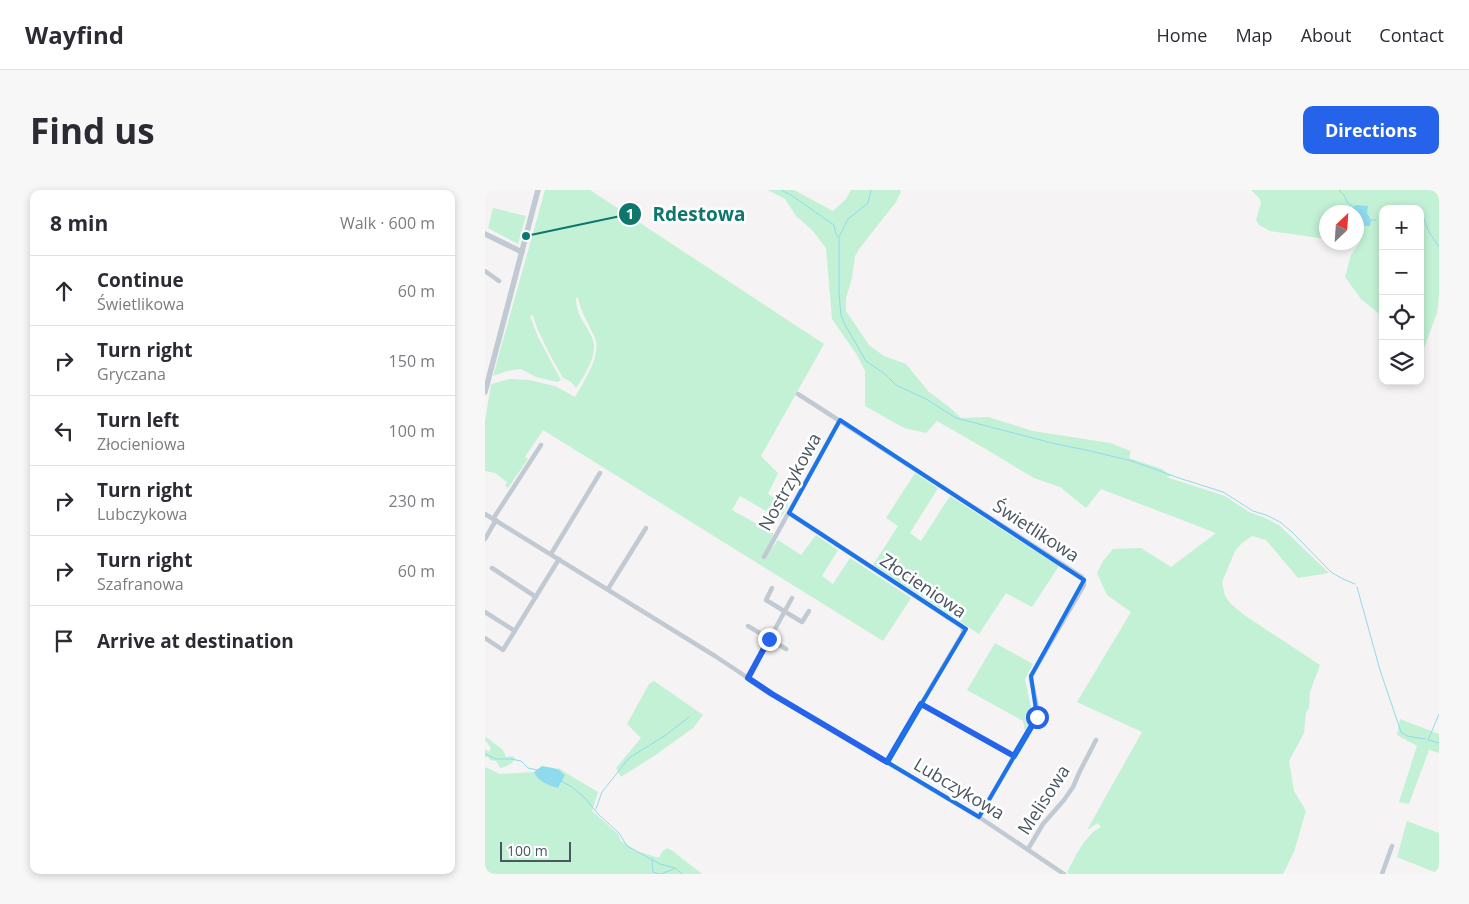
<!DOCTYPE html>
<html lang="en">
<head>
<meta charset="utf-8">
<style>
  body { margin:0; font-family:"Open Sans",sans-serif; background:#f7f7f7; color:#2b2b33 }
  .controls { position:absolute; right:15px; top:15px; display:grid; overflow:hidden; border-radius:10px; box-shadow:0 2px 8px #0003 }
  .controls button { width:45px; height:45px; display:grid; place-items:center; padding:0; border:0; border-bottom:1px solid #e1e1e2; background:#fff; color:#2b2b33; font:25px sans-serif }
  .compass { position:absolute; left:834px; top:15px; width:45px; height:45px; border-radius:50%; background:#fff; box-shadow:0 2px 8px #0003; rotate:25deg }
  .scale { position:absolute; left:15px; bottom:12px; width:71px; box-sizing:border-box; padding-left:5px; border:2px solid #4a5661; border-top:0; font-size:14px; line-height:18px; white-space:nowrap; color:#4a5661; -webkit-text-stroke:4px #fff; paint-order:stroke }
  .stop { position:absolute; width:15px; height:15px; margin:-11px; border:4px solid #2563eb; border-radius:50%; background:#fff }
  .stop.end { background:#2563eb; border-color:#fff; box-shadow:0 1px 5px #0008 }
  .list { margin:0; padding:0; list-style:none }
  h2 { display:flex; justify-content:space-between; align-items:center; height:65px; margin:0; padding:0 20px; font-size:21px }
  h2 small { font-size:16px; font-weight:400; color:#7c7c81 }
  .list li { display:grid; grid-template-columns:32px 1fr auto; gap:15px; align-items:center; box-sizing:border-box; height:70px; padding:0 20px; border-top:1px solid #e1e1e2 }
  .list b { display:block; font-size:19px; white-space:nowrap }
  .list p { margin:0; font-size:16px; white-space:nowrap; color:#7c7c81 }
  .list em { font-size:16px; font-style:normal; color:#7c7c81 }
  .icon { flex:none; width:28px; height:28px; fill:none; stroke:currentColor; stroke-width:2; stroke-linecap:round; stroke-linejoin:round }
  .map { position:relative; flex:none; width:954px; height:684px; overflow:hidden; border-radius:10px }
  header { display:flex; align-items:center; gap:30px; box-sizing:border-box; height:70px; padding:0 25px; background:#fff; border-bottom:1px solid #e1e1e2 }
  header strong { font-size:24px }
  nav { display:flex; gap:28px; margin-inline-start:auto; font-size:18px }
  .intro { display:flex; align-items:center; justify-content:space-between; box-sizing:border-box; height:120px; padding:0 30px }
  h1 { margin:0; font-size:35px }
  .button { padding:12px 22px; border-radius:10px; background:#2563eb; color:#fff; font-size:18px; font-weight:700 }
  main { display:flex; gap:30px; padding:0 30px }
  aside { flex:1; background:#fff; border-radius:10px; box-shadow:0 2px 8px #0003 }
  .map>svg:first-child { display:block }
  .green { fill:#c3f1d5 }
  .water { fill:#90daee }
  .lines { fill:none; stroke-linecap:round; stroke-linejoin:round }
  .stream { stroke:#90daee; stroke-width:1 }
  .minor { stroke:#c1cad2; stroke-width:4.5 }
  .tertiary { stroke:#c1cad2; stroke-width:5.5 }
  .route { stroke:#2563eb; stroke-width:6 }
  .marked { fill:none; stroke:#1a73e8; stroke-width:4; stroke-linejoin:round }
  .labels { text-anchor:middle; stroke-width:5; stroke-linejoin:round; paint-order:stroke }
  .street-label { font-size:18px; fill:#4a5661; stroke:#fff }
  .leader { fill:none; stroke:#0f766e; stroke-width:2 }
  .callout-dot { fill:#0f766e; stroke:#fff; stroke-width:2 }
  .mark-label { font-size:15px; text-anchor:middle; font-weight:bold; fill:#fff }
  .callout-label { font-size:19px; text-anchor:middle; font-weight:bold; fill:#0f766e; stroke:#fff; stroke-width:5; stroke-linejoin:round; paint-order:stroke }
</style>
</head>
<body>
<header>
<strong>Wayfind</strong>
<nav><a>Home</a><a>Map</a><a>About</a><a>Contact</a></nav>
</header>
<div class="intro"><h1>Find us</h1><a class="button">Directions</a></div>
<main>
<aside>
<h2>8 min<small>Walk · 600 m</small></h2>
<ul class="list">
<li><svg class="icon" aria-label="ahead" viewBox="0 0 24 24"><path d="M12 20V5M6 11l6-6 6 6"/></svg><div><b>Continue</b><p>Świetlikowa</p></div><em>60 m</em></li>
<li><svg class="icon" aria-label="right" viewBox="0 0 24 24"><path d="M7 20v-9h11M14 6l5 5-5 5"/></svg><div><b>Turn right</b><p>Gryczana</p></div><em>150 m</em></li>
<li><svg class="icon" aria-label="left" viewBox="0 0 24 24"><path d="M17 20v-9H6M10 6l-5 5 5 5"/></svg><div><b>Turn left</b><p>Złocieniowa</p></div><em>100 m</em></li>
<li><svg class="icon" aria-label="right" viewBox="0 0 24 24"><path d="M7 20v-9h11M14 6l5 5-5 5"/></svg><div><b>Turn right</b><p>Lubczykowa</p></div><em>230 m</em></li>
<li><svg class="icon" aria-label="right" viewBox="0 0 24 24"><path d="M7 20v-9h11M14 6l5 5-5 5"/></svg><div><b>Turn right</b><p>Szafranowa</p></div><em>60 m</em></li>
<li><svg class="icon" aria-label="arrive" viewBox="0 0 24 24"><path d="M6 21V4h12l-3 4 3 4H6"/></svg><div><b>Arrive at destination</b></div></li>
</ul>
</aside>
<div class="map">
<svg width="954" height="684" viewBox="0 0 954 684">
  <rect width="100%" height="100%" fill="#f5f3f3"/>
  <!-- green -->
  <g class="green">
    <path d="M60,0h45l234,154 -63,112 17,17 -10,21 20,11 -8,14 -40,-23 -8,14 41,23 -1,15 6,-8 23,15 15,-20 22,15 -16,26 11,8 17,-26 61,40 -28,43 -340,-211 -18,27 3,2 -20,29 -3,-2 2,-4 -12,-9 -10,-2v-50l6,-37 19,-5 19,1 26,6 20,11c8,-14 27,-42 20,-59 -6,-14 -14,-25 -17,-40h-2c0,10 3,17 8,25 4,7 9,14 10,22 1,14 -10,32 -18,43l-5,-6 -8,-4 -13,-23 -13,-27 -4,-13 -3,1 8,21 23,43 -4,2 -21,-5 -15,-8 -14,2 -14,5z"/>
    <path d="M283,0h26l39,21 13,-12 5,-9h49l1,2 -5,10 -37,47 -4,7 -3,22 -6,20v13l23,34 15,11 22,8 23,28 19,14 13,12 27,-1 45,14 77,12 21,8 -2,7 33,11 9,7 -5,1 59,19 24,16 14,5 16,8 50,48 -31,5 -32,-38 -14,-4 -10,7 -7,8 -13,31 3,14 6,8 13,11 76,50 -10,27 -1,16 -3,4 -2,21 -15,28 5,30 12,20 -12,41 -11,22h-214l-2,-2c9,-16 17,-36 34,-45l-3,-4 -11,7 55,-98 -65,-30 54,-90 -24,-17 -10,-22 6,-12 10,-12 28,-1 30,19 45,-34 -115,-44 -15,19 -26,-21 -26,-9 -50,-30 -47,-27 -11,12 -22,-5 -39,-22v-35l-8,-16 -25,-36 -6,-71 -13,-17 -17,-15 -11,-17z"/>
    <polygon points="766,0 954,0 954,105 952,123 939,158 935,157 935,19 898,19 898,127 876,109 860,87 866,65 876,50 872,49 872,22 842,22 841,49 785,41 778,37 775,36 771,30 776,13 774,8"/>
    <polygon points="8,18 41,26 33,54 3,38"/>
    <polygon points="430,283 453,298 425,343 436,351 465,306 574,376 547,417 521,403 494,444 388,375 413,336 401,328"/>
    <polygon points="510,453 548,474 540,489 548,527 540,541 538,531 482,500"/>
    <polygon points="169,491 218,525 208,538 169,566 136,587 131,578 156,548 142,534 164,494"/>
    <polygon points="915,529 954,544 954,563 944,560 924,614 914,612 932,556 912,545"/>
    <path d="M1,547l17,13 3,7 6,-1 3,2c-2,6 -9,9 -15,10l-4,-7 -6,-1 -2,-3h-3v-8l4,3 2,-4 -6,-8z"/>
    <path d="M0,577l15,7 34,-2c3,9 15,14 24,16l7,-13 -7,-6 1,-1 7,5 32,19 -6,19 26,23 3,7 16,10 22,7 3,-6 5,-4 7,4 28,22h-217z"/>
    <polygon points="922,631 954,643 954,684 912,667"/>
  </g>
  <!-- water -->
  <g class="water">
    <polygon points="871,15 883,16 882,23 886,30 885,36 879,36 872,32 872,22 868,22 868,17"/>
    <path d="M57,576l16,3 7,6 -7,13c-9,-2 -21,-7 -24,-16z"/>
  </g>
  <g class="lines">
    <!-- stream -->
    <g class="stream">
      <polyline points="296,0 306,5 349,35 351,44 353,47"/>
      <polyline points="386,0 383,13 363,29 354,47 354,104 356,125 359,133 381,171 400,184 411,195 441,209 471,228 571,254 601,260 647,271 694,288 738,302 768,321 781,325 795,332 807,342 846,382 858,389 870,394"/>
      <polyline points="854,0 859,5 862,12 868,17"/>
      <polyline points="935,26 938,27 944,42 954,57"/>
      <polyline points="886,30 891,30"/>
      <polyline points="872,397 895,480 916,542 922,546 940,549"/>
      <polyline points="954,524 943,550 954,553"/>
      <polyline points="0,564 11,569 26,569 36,571 43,578 52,580"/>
      <polyline points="76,591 87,597 100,608 113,624 134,643 142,656 175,674 190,678 197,684"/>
      <polyline points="111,619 117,602 144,568 181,545 204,527"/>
      <polyline points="167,670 168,682 175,684"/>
      <polyline points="176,684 189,679"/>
    </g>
    <!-- minor -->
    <g class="minor">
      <polyline points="0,81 14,91"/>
      <polyline points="313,204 597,387 599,390 599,395 546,486 546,490 553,521 552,527 494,627"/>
      <polyline points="304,323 476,436 478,439 478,443 402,572"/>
      <polyline points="0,324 230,466 287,504 494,627 579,684"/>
      <polyline points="8,329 56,255"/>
      <polyline points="0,349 11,330"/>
      <polyline points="66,364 115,283"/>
      <polyline points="279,367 355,230"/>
      <polyline points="7,378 51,407"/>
      <polyline points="287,398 281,410 317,432 324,421"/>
      <polyline points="123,399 161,338"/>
      <polyline points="0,422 30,441"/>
      <polyline points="263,436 301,459"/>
      <polyline points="0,448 18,460 74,369"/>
      <polyline points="263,488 307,408"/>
      <polyline points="436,514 529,566"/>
      <polyline points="543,659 558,634 579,610 588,597 595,581 611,550"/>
      <polyline points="897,684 907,656"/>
    </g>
    <!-- tertiary -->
    <g class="tertiary">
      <polyline points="0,44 37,62"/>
      <polyline points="0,202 53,0"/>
    </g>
  </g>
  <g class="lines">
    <!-- route -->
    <polyline class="route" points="284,449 263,488 287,504 402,572 436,514 529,566 552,527"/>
  </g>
  <!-- marked area -->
  <path class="marked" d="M355,230l244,160 -53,96 6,41 -58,100 -92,-55 79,-133 -177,-116z"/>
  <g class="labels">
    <!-- street labels -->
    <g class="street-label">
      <text transform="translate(305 292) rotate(-61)" y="6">Nostrzykowa</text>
      <text transform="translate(551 341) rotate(33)" y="6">Świetlikowa</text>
      <text transform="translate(438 396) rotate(34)" y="6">Złocieniowa</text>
      <text transform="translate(474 599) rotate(31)" y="6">Lubczykowa</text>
      <text transform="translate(559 610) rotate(-57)" y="6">Melisowa</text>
    </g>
  </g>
  <!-- callouts -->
  <path class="leader" d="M41 46L145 24"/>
  <g class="callout-dot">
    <circle cx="41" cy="46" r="5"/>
    <circle cx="145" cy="24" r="12"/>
  </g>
  <g class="mark-label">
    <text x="145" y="29">1</text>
  </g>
  <g class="callout-label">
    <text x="214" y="31">Rdestowa</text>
  </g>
</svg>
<div class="controls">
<button>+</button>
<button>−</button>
<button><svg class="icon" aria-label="locate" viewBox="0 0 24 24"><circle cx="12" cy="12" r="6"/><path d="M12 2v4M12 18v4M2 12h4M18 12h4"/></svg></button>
<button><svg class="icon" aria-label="layers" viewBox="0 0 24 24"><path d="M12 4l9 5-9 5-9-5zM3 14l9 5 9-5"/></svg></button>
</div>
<svg class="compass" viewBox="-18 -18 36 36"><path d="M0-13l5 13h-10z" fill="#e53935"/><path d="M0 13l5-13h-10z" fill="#7c7c81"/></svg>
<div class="scale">100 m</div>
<div class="stop" style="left:552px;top:527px"></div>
<div class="stop end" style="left:284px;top:449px"></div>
</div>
</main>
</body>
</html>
